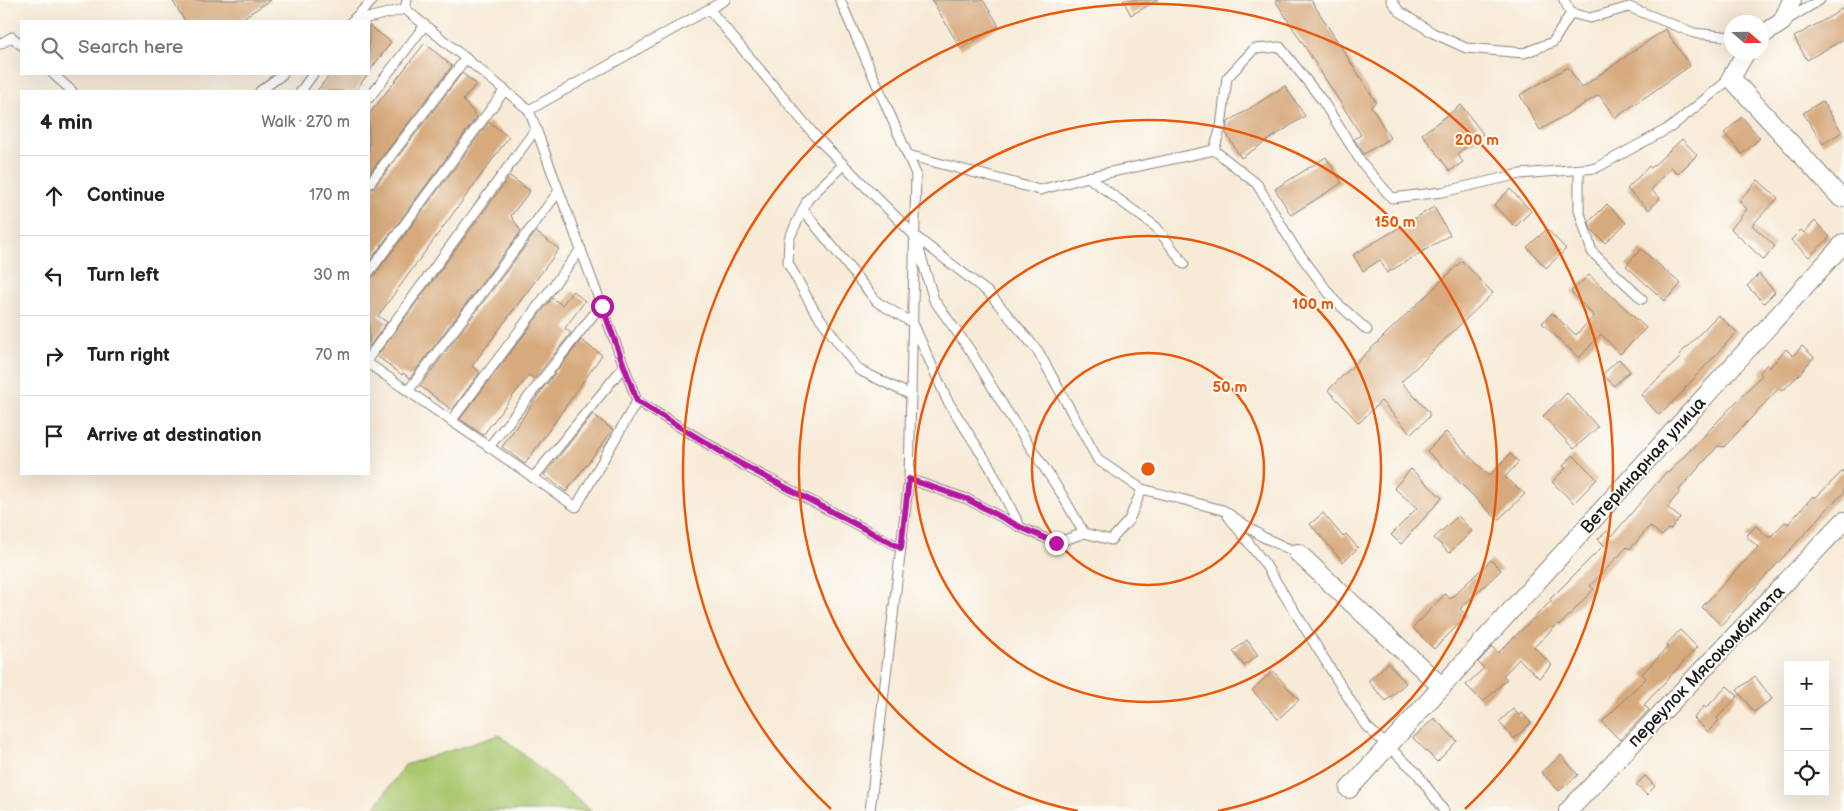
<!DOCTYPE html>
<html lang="en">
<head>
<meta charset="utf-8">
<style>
  body { margin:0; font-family:"Balsamiq Sans",sans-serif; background:#f2f2f2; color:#222 }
  .controls { position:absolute; right:15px; bottom:15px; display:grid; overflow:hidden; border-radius:0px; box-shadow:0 5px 20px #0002 }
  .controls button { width:45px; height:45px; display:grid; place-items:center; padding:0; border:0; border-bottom:1px solid #e0e0e0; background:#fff; color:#222; font:25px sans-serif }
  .compass { position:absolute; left:1724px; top:15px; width:45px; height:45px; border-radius:50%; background:#fff; box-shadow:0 5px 20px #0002; rotate:110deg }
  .stop { position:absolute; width:15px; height:15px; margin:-11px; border:4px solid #b5179e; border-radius:50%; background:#fff }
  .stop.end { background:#b5179e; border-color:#fff; box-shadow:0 1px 5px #0008 }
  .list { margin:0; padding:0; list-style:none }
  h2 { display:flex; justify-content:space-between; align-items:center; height:65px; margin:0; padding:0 20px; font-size:21px }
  h2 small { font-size:16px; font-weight:400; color:#767676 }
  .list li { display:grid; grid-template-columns:32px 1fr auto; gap:15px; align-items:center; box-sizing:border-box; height:80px; padding:0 20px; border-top:1px solid #e0e0e0 }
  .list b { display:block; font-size:19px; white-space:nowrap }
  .list em { font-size:16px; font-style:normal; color:#767676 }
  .icon { flex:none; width:28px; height:28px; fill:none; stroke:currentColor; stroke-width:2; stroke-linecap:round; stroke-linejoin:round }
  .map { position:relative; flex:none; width:1844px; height:811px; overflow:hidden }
  .search { position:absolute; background:#fff; box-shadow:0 5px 20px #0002; left:20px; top:20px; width:350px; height:55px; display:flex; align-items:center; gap:12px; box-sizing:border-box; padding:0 18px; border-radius:0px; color:#767676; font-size:19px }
  .panel { position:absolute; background:#fff; box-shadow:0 5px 20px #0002; left:20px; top:90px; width:350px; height:385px; border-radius:0px }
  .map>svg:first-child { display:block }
  .green { fill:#abc86f; stroke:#647246 }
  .building { fill:#d7aa7e }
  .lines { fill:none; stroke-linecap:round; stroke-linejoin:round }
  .lane-casing { stroke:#8a837a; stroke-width:11 }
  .street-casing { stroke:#8a837a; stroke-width:20 }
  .lane { stroke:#fff; stroke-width:9 }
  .street { stroke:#fff; stroke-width:18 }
  .route { stroke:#b5179e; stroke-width:6 }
  .ring { fill:none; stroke:#e8590c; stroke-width:2.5 }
  .labels { text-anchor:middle; stroke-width:4; stroke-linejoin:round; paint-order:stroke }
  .street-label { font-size:18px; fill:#1c1c1c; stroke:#fdfcf7 }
  .centre { fill:#e8590c; stroke:#fdfcf7; stroke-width:2.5 }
  .ring-label { font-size:15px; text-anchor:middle; font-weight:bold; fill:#e8590c; stroke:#fdfcf7; stroke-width:4; stroke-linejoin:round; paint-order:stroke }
</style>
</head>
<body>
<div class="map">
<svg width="1844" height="811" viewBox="0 0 1844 811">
  <rect width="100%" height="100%" fill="#fdfcf7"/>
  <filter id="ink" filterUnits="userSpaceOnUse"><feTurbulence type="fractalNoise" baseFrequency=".02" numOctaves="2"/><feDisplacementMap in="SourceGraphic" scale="10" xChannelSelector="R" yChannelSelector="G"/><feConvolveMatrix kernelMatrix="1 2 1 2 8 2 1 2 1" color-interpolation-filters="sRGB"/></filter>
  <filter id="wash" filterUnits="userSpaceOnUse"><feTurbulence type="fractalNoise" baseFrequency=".0096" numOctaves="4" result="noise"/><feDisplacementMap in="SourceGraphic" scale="20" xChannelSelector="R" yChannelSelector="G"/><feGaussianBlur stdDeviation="1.12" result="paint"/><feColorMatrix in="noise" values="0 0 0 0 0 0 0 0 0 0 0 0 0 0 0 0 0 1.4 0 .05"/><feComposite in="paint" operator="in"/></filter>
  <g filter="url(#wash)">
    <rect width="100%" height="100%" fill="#f7ead7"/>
    <!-- green -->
    <polygon class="green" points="500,735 591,811 372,811 405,765"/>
    <g id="blocks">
      <!-- building -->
      <g class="building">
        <polygon points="172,0 271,0 238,21 185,21"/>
        <polygon points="932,0 983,0 999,26 961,49"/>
        <polygon points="1123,0 1158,0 1131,15"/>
        <polygon points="1275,0 1311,0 1376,102 1371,106 1390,138 1364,154 1354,139 1361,135"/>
        <polygon points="1844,7 1844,39 1807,60 1794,37 1833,15"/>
        <polygon points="369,25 391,42 369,72"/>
        <polygon points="1665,29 1690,66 1615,118 1599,95 1540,130 1520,95 1568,67 1581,88"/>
        <polygon points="425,43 452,66 369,174 369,114"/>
        <polygon points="462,73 476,84 463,100 477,117 369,262 369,190 374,188"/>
        <polygon points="330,74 368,74 355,91 317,91"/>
        <polygon points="1285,86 1305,116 1241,158 1226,133 1228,122"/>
        <polygon points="1822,101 1842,132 1823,144 1803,113"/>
        <polygon points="1461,105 1483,134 1457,154 1463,162 1450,171 1422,134"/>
        <polygon points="1742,117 1760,138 1742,154 1724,133"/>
        <polygon points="489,122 509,137 378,316 387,322 369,347 369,278 374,276"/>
        <polygon points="1682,139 1697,155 1678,174 1671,167 1651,190 1660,198 1649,210 1627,189 1649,166 1651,168"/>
        <polygon points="1326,157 1342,183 1291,215 1275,189"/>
        <polygon points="510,176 530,191 511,216 521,231 410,378 403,373 402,375 377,356"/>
        <polygon points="1758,180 1778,198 1752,225 1775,246 1764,260 1731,229 1747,209 1739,201"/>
        <polygon points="1510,189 1531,211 1515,227 1494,205"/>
        <polygon points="1607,204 1626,223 1605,243 1591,229 1589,222"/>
        <polygon points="1434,207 1450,235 1387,273 1380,260 1363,271 1353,255"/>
        <polygon points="1815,221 1830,237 1809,257 1791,240 1801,230 1804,233"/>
        <polygon points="1547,229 1566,249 1546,268 1527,247"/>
        <polygon points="536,232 559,249 472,366 480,372 452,410 420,386"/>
        <polygon points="1641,249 1681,284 1665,301 1626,266"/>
        <polygon points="1462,261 1493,293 1401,382 1429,412 1429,417 1411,434 1381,401 1359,423 1328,390"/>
        <polygon points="1759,274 1775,292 1764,303 1747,286"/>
        <polygon points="1589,275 1646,328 1620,354 1601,334 1579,358 1542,323 1552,313 1576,335 1594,316 1571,292"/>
        <polygon points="573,291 585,301 565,328 571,333 534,379 529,375 483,435 460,419 552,298 562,305"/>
        <polygon points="1718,315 1737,332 1684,389 1685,390 1659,415 1641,395 1681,357 1679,355"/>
        <polygon points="581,340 602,355 525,464 502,447 544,387"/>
        <polygon points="1802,346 1814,357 1798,376 1782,391 1779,388 1724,447 1718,446 1679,490 1680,492 1667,507 1680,518 1670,530 1668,529 1662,536 1650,526 1630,549 1627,547 1590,586 1594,589 1560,625 1558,624 1534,647 1552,665 1539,678 1519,659 1503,676 1507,679 1483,702 1466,685 1484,668 1478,662 1492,647 1498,653 1551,601 1550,599 1604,545 1598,539 1607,531 1612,536 1667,471 1669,472 1762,375 1760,373 1767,364 1770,367 1786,349 1793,356"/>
        <polygon points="1619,359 1630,371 1614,386 1603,374"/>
        <polygon points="1567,393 1598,427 1574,449 1543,416"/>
        <polygon points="593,414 613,430 566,492 544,475"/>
        <polygon points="1446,432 1489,476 1510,454 1519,462 1505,477 1525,494 1498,520 1427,451"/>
        <polygon points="1573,455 1597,479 1574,503 1552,482 1566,468 1563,466"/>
        <polygon points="1411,469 1442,498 1401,544 1391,535 1417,508 1394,488"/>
        <polygon points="1844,470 1844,493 1832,504 1721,625 1702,607 1758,547 1746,536 1756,526 1769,538 1785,522 1788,524 1813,496 1815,498"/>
        <polygon points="1323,513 1343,537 1346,534 1358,548 1343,562 1310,524"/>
        <polygon points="1458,516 1472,531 1449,553 1434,538"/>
        <polygon points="1491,560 1501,570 1460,609 1467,616 1434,649 1413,628 1445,594 1450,599"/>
        <polygon points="1680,630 1697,647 1644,705 1649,710 1620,740 1602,722 1646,678 1642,674 1668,647 1666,645"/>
        <polygon points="1247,640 1258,655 1244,666 1233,651"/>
        <polygon points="1388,663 1406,683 1386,701 1368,681"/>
        <polygon points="1273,671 1299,700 1278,719 1252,690"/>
        <polygon points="1755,676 1772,699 1754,712 1737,690"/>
        <polygon points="1727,686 1738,696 1717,718 1719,720 1708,732 1694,718 1704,706 1706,708"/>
        <polygon points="1513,709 1520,716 1522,713 1531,723 1514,739 1499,722"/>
        <polygon points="1434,718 1457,741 1437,762 1413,738"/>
        <polygon points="1561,755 1578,775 1559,791 1541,772"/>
        <polygon points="1645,776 1655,786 1647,795 1636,785"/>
      </g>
    </g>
  </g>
  <g filter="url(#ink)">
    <use href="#blocks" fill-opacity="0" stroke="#8a837a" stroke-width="1"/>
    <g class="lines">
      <defs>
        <g id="lane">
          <polyline points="407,0 405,9 529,110 725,0"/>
          <polyline points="840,0 916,174 909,479 870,811"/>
          <polyline points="1391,0 1399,11 1433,33 1466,48 1524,53 1553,42 1571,13"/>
          <polyline points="1564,0 1571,13 1590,18 1629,7 1694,33 1732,37"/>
          <polyline points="709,9 817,138 915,236 989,293 1038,351 1098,460 1142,489 1223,510 1263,537 1298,553"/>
          <polyline points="352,21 373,0"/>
          <polyline points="355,21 405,9"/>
          <polyline points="1785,21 1820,0"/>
          <polyline points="0,44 12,37 21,45"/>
          <polyline points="53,74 72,91"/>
          <polyline points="260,91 283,74"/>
          <polyline points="301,91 313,74"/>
          <polyline points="369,98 425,25"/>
          <polyline points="1214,150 1257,184 1293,245 1334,300 1367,330"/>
          <polyline points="908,155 1040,190 1088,177 1214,150 1221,127 1227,78 1254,49 1280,47 1322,100 1362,163 1392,198 1442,192 1520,174 1596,168 1671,127 1731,78"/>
          <polyline points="843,165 808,199 789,239 788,263 814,310 859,370 911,395"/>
          <polyline points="1579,170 1579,210 1592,252 1642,299"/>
          <polyline points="1088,177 1156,227 1184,264"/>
          <polyline points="369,184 466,58"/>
          <polyline points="803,210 877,302 913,323 947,400 990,467 1020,527 1056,543 1084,533"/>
          <polyline points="917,243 934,300 970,350 1006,410 1061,493 1084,533 1111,540 1129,520 1142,489"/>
          <polyline points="369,272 505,90"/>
          <polyline points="369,357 536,129"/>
          <polyline points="369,364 576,507 637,401 529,110"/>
          <polyline points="408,391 559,191"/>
          <polyline points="637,401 741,464 901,548"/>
          <polyline points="451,421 581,249"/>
          <polyline points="489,447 601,305"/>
          <polyline points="533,478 624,366"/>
          <polyline points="909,479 967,499 1020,527"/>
          <polyline points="1228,516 1265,564 1366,726 1417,773 1444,811"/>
        </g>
        <g id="street">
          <polyline points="1762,35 1782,22 1792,0"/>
          <polyline points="1746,52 1731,78 1841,198 1844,196"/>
          <polyline points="1298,553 1442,687"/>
          <polyline points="1349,789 1844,243"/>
          <polyline points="1568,811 1844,521"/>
        </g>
      </defs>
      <!-- lane casing -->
      <use href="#lane" class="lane-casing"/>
      <!-- street casing -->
      <use href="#street" class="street-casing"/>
      <!-- lane -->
      <use href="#lane" class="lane"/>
      <!-- street -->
      <use href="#street" class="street"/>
    </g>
  </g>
  <g class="lines" filter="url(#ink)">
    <!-- route -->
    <polyline class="route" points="602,306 637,401 741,464 901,548 909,479 967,499 1020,527 1056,543"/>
  </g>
  <!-- distance rings -->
  <g class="ring">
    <circle cx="1148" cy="469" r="116"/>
    <circle cx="1148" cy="469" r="233"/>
    <path d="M1078 811A349 349 0 1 1 1218 811"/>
    <path d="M831 809A465 465 0 1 1 1465 809"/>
  </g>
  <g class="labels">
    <!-- street labels -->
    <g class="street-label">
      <text transform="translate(1643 465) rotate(-48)" y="6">Ветеринарная улица</text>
      <text transform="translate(1706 666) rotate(-46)" y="6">переулок Мясокомбината</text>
    </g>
  </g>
  <circle cx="1148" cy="469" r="8" class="centre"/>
  <g class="ring-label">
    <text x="1477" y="145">200 m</text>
    <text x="1395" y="227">150 m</text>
    <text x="1313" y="309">100 m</text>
    <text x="1230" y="392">50 m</text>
  </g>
</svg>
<div class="controls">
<button>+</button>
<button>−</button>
<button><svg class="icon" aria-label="locate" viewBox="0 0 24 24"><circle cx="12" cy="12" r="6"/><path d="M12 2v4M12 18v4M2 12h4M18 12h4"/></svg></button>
</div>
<svg class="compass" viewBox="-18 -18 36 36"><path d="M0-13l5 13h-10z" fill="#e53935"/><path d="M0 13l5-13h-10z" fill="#767676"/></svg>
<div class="stop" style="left:602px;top:306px"></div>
<div class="stop end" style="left:1056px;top:543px"></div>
<div class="search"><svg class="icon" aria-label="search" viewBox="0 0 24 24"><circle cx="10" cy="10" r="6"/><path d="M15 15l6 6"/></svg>Search here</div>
<section class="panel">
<h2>4 min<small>Walk · 270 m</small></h2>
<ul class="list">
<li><svg class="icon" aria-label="ahead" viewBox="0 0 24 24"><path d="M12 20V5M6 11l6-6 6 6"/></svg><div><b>Continue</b></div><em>170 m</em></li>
<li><svg class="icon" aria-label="left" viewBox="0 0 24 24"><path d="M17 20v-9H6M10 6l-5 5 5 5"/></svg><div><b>Turn left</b></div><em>30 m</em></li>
<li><svg class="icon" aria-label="right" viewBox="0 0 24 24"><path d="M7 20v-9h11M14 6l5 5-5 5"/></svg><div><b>Turn right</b></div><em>70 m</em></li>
<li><svg class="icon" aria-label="arrive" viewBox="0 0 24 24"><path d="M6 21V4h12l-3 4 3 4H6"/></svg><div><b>Arrive at destination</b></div></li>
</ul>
</section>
</div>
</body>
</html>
